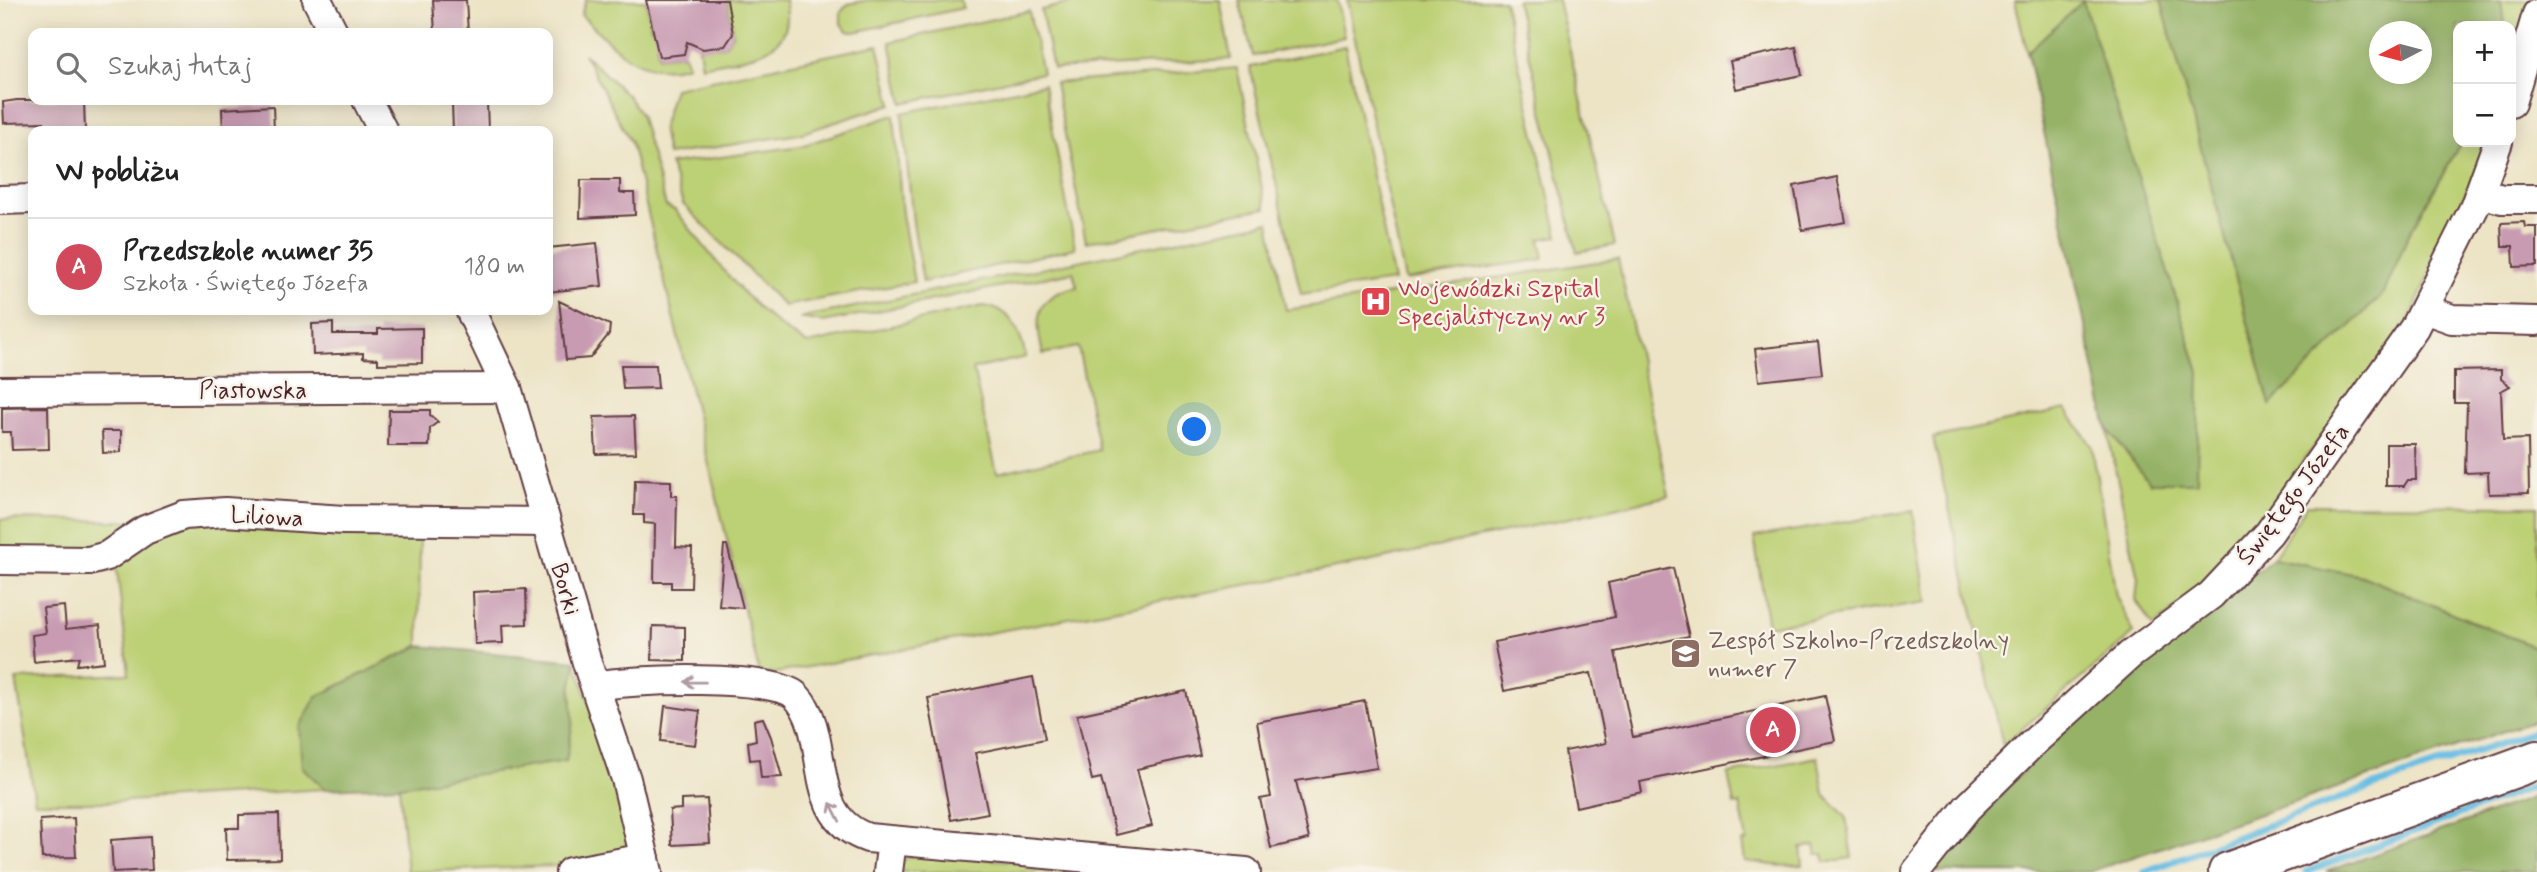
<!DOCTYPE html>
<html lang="pl">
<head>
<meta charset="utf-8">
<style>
  body { margin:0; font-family:Mynerve,sans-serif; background:#f2f2f2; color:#222 }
  .controls { position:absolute; right:21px; top:21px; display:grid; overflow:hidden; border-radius:14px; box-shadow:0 4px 18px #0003 }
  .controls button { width:63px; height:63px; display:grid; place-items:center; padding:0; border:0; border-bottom:2px solid #e0e0e0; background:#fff; color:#222; font:35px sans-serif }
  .compass { position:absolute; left:2369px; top:21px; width:63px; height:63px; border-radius:50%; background:#fff; box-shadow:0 4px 18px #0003; rotate:264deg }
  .you { position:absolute; left:1195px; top:430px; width:24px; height:24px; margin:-18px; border:5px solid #fff; border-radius:50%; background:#1a73e8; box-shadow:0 0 0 10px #1a73e833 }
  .badge { display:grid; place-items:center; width:46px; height:46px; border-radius:50%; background:#d1495b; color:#fff; font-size:23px; font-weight:700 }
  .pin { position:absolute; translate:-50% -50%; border:4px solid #fff; box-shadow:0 2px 7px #0006 }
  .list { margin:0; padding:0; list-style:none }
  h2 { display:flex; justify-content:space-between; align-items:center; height:91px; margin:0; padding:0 28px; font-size:30px }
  h2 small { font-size:23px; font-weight:400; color:#767676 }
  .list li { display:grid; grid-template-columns:46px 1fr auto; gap:21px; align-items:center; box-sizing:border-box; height:98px; padding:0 28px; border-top:2px solid #e0e0e0 }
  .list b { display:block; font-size:26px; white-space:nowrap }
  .list p { margin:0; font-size:23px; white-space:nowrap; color:#767676 }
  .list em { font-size:23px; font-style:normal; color:#767676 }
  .icon { flex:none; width:38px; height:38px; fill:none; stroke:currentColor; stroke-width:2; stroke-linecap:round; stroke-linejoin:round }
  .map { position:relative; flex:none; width:2537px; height:872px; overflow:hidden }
  .search { position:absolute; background:#fff; box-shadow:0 4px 18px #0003; left:28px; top:28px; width:525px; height:77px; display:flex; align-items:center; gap:18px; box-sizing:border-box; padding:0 24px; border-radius:14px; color:#767676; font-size:26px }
  .panel { position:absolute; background:#fff; box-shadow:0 4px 18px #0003; left:28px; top:126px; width:525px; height:189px; border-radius:14px }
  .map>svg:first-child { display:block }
  .green { fill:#bcd074; stroke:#837850; stroke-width:2 }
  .forest { fill:#95b266; stroke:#706848; stroke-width:2; fill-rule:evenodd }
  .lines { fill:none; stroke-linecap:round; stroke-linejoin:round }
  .stream { stroke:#67bde3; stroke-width:7 }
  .building { fill:#c89bb2 }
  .street-casing { stroke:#623d42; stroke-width:32 }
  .secondary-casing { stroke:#623d42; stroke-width:42 }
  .street { stroke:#fff; stroke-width:28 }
  .secondary { stroke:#fff; stroke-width:38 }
  .oneway { stroke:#ae9aa0 }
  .labels { text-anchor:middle; stroke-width:5; stroke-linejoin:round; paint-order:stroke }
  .health-label { font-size:24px; fill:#be3a42; stroke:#f7f3e8; text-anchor:start }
  .street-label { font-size:24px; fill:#4a1f2b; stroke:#f7f3e8 }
  .education-label { font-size:24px; fill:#785e54; stroke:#f7f3e8; text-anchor:start }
</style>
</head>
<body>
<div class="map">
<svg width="2537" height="872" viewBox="0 0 2537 872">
  <rect width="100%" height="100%" fill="#f7f3e8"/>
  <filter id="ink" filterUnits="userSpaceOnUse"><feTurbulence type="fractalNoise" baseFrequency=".0143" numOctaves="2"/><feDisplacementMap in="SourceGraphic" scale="14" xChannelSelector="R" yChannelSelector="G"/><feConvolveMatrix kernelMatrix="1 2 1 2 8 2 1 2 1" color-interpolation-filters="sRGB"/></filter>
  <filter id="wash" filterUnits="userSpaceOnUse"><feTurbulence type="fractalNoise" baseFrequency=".00686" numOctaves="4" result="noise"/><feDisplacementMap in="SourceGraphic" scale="28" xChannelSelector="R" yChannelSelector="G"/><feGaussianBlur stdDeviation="1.57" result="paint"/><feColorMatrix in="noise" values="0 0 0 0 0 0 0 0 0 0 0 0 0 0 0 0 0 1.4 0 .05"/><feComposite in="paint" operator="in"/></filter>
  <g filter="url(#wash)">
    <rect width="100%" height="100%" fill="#ede4c6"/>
    <!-- green -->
    <g class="green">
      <path d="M586,0h60l5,28 8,2 1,8 -4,6 3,13 25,-3 4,11c-50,15 -74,-19 -107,-50z"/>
      <path d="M727,0h58c14,57 -42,57 -83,66l-3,-18 26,-2 8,-12z"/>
      <polygon points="868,0 960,0 963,8 855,32 847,31 841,24 841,12 848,4"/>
      <polygon points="1084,0 1220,0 1231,59 1053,69 1041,10"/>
      <polygon points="1239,0 1337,0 1344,37 1253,56"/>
      <polygon points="1347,0 1504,0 1558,236 1540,239 1544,259 1405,280"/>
      <polygon points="1516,0 1558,0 1615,245 1577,252"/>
      <polygon points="2015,0 2161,0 2270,404 2384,293 2407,238 2461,142 2489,142 2408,322 2218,574 2153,627 2136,600 2138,579 2107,428 2149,482 2083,2 2027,52"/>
      <polygon points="2501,0 2530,0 2511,73 2511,26 2504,26"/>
      <polygon points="1029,11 1042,73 903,103 890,42"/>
      <polygon points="878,45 892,104 799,134 667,155 662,128 674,88"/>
      <polygon points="1345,46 1394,281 1301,294 1250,67"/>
      <path d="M584,54l44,42 12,18 26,92 9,4c39,48 78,105 133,134l175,-38c29,3 37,25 43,51l-53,12 24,104 102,-23 -21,-103 -35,7c-9,-35 -9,-59 34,-67l-4,-15 -250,50 -23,-4 469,-96 17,88 332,-51 51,237 -301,66 -608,114 -129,-533z"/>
      <polygon points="1237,68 1266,208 1086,242 1055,83"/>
      <polygon points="1044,84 1075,248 923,282 913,222 902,113"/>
      <polygon points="894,115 902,214 914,282 784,306 683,204 670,164 801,146"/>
      <polygon points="2066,409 2092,446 2116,596 2134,633 2003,745 1933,438"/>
      <polygon points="2307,505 2537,506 2537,648 2362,576 2273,558"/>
      <polygon points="1913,511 1927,602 1768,626 1754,537"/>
      <polygon points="0,519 420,526 419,646 316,697 302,767 325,789 110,802 35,802 16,679 129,674 117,570 0,570"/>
      <polygon points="576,661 634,853 554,866 407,872 399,786 566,761 573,721 571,690"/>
      <path d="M1818,757l6,37 22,23 6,41 -27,4 -1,-8h-7l-2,-9 -14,3 2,17c-25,3 -34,-2 -58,-3l-3,-20 5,-1 -7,-37 -6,1 -6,-31z"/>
      <polygon points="917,853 1138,872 896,872 898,863"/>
    </g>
    <!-- forest -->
    <g class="forest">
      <path d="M2161,0h340l3,26h-46v116h3l-54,96 -23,55 -114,112zM2380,32h42v42h-42z"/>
      <polygon points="2083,1 2199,372 2197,482 2149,482 2107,428 2027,52"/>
      <polygon points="2273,558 2362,576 2537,648 2537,720 2089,872 1938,872 1936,868 2024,769 2128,671"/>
      <polygon points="419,646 576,661 571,690 573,721 566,761 399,786 325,789 302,767 299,728 316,697"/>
      <polygon points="2537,796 2537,872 2326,872"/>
    </g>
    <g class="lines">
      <!-- stream -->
      <g class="stream">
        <polyline points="2144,872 2368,788 2537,731"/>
        <polyline points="2306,872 2537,785"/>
      </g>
    </g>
    <g id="blocks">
      <!-- building -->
      <g class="building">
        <polygon points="433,0 466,0 468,33 435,33"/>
        <polygon points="646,0 727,0 733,34 725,46 703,49 687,42 684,54 659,57"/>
        <polygon points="1796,47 1802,75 1736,89 1730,61"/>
        <polygon points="17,100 84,100 85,131 44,131 44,122 4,123 3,102"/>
        <polygon points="487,102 488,131 453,131 452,103"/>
        <polygon points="273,106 274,131 223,131 222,109"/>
        <polygon points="1837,177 1846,222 1802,230 1794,186"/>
        <polygon points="581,180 620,180 620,193 634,193 635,215 580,218"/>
        <polygon points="2524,222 2525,227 2537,227 2537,266 2514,267 2513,246 2502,246 2501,223"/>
        <polygon points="597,243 602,286 548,292 548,248"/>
        <polygon points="559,301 610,325 609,334 590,358 566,360"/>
        <polygon points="333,323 333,334 378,334 378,329 422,328 422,363 378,364 378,359 363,358 363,353 313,355 312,324"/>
        <polygon points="1818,342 1822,374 1759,381 1755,349"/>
        <polygon points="621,365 656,365 658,388 623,389"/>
        <polygon points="2501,370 2501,379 2510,386 2501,391 2503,440 2528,439 2529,493 2489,494 2488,472 2465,473 2467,403 2454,403 2454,371"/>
        <polygon points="48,407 49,449 12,450 11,432 2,432 2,408"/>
        <polygon points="389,410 430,410 430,415 438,422 430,428 429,446 388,446"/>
        <polygon points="634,416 636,453 596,454 594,417"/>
        <polygon points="102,431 121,431 121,452 103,453"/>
        <polygon points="2386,444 2415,444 2416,480 2408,480 2404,486 2386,486"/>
        <polygon points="635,480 671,481 671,496 677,496 676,547 692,548 691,588 671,588 671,582 654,582 655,524 644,523 644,515 634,515"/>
        <polygon points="724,545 727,545 743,608 719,606"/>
        <polygon points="1673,568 1689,636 1615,652 1633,737 1825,696 1835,741 1640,782 1642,792 1576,807 1565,751 1606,743 1591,673 1504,691 1494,642 1615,617 1608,583"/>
        <polygon points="526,589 527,624 502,625 503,643 475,644 473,592"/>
        <polygon points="64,606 66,629 100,625 104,662 77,665 79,657 34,662 32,635 46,633 43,608"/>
        <polygon points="653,626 685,627 685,661 652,660"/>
        <polygon points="1033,677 1045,739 975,753 988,813 951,820 928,698"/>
        <polygon points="1186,691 1200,755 1137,769 1152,826 1116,835 1101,778 1092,780 1077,715"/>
        <polygon points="1365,701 1377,768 1296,781 1309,839 1271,848 1260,799 1271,797 1257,722"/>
        <polygon points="665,706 700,711 695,745 661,741"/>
        <polygon points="763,718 771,737 782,777 761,778 759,759 750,760 748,742 756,740 754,720"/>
        <polygon points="707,799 710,843 672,845 670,810 681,809 681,800"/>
        <polygon points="279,814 280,859 227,860 226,828 239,828 239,815"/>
        <polygon points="74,818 76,857 42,858 40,820"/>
        <polygon points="150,837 152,870 113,872 111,840"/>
      </g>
    </g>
  </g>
  <g filter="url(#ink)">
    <use href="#blocks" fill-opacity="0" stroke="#623d42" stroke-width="2"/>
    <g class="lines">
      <defs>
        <g id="street">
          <polyline points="317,0 334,33"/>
          <polyline points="367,100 383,131"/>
          <polyline points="2511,103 2537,14"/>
          <polyline points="2480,193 2502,199 2537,199"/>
          <polyline points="0,200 33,199"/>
          <polyline points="2424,309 2452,319 2537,321"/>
          <polyline points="470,310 507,388 588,666 626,779 648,872"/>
          <polyline points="0,391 507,388"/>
          <polyline points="0,560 89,561 107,556 145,530 184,515 225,512 344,520 546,522"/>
          <path d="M596,686c33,-7 179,-12 200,10 38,39 6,120 72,142l378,34"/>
          <polyline points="570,872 645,858"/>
          <polyline points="888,872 892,841"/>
          <polyline points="1916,872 1967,808 2034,742 2130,655 2211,595 2269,533 2414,328 2474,208 2498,142"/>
        </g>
        <polyline id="secondary" points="2228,872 2537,760"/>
      </defs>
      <!-- street casing -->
      <use href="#street" class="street-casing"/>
      <!-- secondary casing -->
      <use href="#secondary" class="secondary-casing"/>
      <!-- street -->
      <use href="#street" class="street"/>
      <!-- secondary -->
      <use href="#secondary" class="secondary"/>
    </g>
    <!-- one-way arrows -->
    <defs><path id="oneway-shaft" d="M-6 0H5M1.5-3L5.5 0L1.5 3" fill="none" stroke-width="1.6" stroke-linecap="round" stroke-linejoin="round" transform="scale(1.75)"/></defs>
    <g class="oneway">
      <use href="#oneway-shaft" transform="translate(695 682) rotate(-179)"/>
      <use href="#oneway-shaft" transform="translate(835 812) rotate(-117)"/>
    </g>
  </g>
  <!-- icons -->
  <defs>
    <symbol id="hospital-square" viewBox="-11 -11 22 22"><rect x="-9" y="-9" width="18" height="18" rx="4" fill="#e0444e" stroke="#f7f3e8"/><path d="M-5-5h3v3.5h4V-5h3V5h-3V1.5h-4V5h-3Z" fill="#fff"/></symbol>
    <symbol id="school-square" viewBox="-11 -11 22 22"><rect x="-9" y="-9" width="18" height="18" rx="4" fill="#8d6e63" stroke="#f7f3e8"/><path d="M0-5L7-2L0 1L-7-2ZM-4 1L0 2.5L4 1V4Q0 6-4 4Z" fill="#fff"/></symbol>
  </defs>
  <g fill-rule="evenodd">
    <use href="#hospital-square" x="1358" y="284" width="35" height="35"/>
    <use href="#school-square" x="1668" y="636" width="35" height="35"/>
  </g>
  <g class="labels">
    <!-- health labels -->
    <g class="health-label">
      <text x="1398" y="296">Wojewódzki Szpital<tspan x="1398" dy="28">Specjalistyczny nr 3</tspan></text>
    </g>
    <!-- street labels -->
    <g class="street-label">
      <text x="253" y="398">Piastowska</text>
      <text transform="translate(2293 494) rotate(-53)" y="8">Świętego Józefa</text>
      <text transform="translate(267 516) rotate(3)" y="8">Liliowa</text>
      <text transform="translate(566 589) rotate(74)" y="8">Borki</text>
    </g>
    <!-- education labels -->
    <g class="education-label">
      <text x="1708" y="648">Zespół Szkolno-Przedszkolny<tspan x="1708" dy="28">numer 7</tspan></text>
    </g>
  </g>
</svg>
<div class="controls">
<button>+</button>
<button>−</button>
</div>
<svg class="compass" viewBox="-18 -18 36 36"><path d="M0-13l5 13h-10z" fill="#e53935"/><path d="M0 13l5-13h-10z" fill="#767676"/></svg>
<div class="you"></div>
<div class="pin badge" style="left:1773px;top:730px">A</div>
<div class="search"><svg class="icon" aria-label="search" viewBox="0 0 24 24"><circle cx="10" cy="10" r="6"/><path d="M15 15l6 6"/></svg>Szukaj tutaj</div>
<section class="panel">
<h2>W pobliżu<small></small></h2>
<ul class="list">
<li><span class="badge">A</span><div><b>Przedszkole numer 35</b><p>Szkoła · Świętego Józefa</p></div><em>180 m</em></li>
</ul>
</section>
</div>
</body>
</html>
